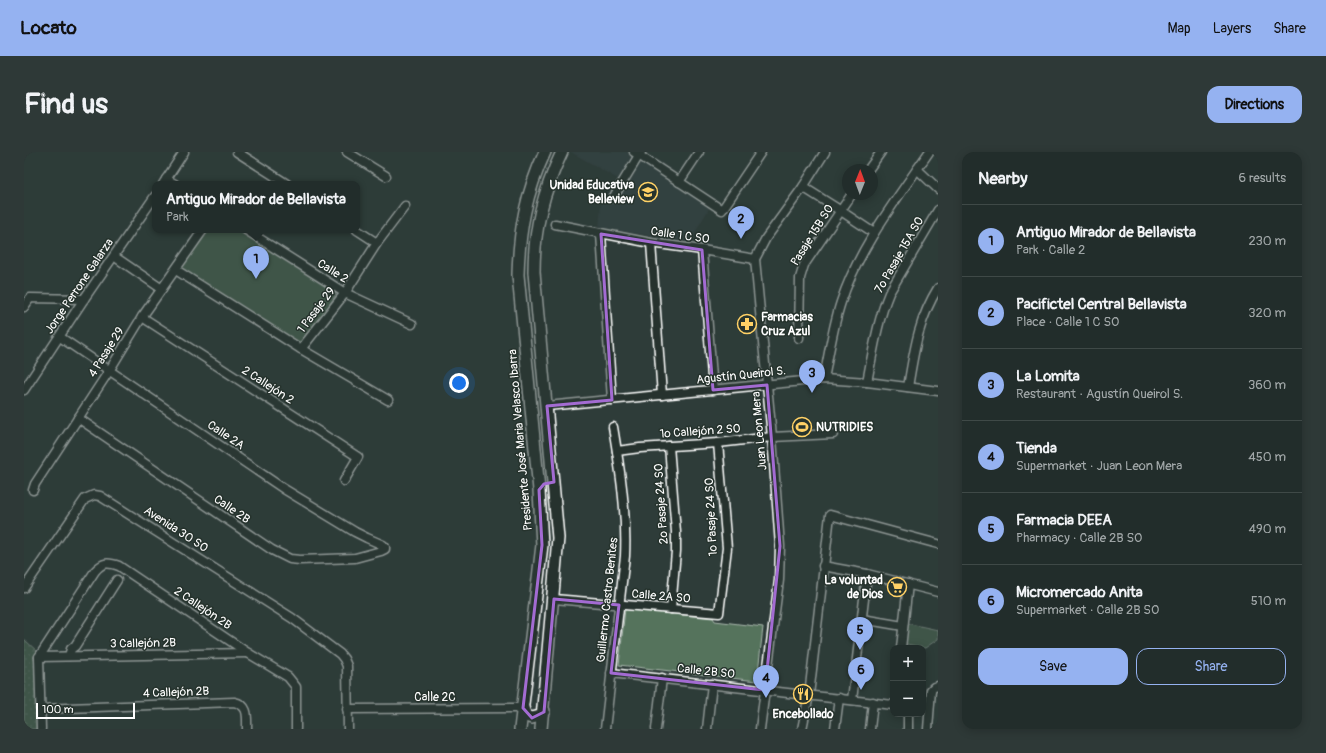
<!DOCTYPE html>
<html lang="en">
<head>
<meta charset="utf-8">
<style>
  body { margin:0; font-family:Pangolin,sans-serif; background:#2e3937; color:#f1f3f6 }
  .controls { position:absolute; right:12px; bottom:12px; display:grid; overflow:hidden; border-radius:8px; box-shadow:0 2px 10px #0003 }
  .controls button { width:36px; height:36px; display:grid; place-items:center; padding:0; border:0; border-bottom:1px solid #3f4947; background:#222d2b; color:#f1f3f6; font:20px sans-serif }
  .compass { position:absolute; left:818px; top:12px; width:36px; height:36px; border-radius:50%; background:#222d2b; box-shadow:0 2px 10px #0003; rotate:1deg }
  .scale { position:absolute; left:12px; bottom:10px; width:99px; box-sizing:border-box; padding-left:4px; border:2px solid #fff; border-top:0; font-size:11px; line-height:14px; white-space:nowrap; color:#fff; -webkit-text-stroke:3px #26332d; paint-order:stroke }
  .you { position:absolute; left:435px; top:231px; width:14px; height:14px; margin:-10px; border:3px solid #fff; border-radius:50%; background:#1a73e8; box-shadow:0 0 0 6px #1a73e833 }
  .badge { display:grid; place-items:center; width:26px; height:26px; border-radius:50%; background:#95b2f1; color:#111; font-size:13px; font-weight:700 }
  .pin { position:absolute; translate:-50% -33px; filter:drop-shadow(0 1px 2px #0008) }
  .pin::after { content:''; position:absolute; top:21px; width:14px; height:12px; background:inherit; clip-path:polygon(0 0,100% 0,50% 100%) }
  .popup { position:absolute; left:128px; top:29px; width:208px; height:52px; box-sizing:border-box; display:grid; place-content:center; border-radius:8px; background:#222d2b; filter:drop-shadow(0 1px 3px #0005); font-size:13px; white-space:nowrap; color:#a2a8a9 }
  .popup b { font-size:15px; color:#f1f3f6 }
  .popup::after { content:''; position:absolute; left:50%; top:100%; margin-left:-8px; border:8px solid transparent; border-top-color:#222d2b }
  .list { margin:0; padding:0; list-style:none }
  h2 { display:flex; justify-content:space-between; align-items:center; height:52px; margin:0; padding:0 16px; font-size:17px }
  h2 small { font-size:13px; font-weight:400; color:#a2a8a9 }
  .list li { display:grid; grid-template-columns:26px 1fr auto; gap:12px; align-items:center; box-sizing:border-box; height:72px; padding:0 16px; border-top:1px solid #3f4947 }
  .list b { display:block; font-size:15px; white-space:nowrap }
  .list p { margin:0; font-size:13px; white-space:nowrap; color:#a2a8a9 }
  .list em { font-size:13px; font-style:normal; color:#a2a8a9 }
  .actions { display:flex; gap:8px; padding:12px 16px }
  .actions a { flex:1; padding:9px 0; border:1px solid #95b2f1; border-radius:12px; text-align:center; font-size:14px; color:#95b2f1 }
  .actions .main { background:#95b2f1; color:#111 }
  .map { position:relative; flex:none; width:914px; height:577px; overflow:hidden; border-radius:12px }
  header { display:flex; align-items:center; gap:24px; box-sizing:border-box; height:56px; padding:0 20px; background:#95b2f1; color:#111 }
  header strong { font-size:19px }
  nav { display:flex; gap:22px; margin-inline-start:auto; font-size:14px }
  .intro { display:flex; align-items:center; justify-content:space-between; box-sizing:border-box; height:96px; padding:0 24px }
  h1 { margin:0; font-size:28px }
  .button { padding:10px 18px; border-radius:12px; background:#95b2f1; color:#111; font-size:14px; font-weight:700 }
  main { display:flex; gap:24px; padding:0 24px }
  aside { flex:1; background:#222d2b; border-radius:12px; box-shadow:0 2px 10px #0003 }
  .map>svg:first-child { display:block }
  .built { fill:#384648 }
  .grass { fill:url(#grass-dots); stroke:#aab9ae }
  .park { fill:#55735c; stroke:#aab9ae }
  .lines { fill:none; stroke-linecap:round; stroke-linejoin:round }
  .minor-casing { stroke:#fff; stroke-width:11 }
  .secondary-casing { stroke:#fff; stroke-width:14 }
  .minor { stroke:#26332d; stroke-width:8 }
  .secondary { stroke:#26332d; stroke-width:11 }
  .marked { fill:none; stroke:#a36bd2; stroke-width:3; stroke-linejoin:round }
  .labels { text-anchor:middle; stroke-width:3; stroke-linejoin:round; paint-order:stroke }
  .poi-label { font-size:12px; font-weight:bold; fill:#fff; stroke:#26332d; text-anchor:end }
  .street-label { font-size:12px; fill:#fff; stroke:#26332d }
</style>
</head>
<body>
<header>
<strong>Locato</strong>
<nav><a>Map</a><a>Layers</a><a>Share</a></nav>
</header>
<div class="intro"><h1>Find us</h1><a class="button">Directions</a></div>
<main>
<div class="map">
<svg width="914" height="577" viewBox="0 0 914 577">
  <defs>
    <pattern id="grass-dots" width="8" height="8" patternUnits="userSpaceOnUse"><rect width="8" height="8" fill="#55735c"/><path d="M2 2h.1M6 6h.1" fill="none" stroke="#6e8874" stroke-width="1.8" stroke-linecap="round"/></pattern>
  </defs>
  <rect width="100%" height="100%" fill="#2e3c39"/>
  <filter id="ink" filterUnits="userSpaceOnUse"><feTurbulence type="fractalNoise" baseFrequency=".025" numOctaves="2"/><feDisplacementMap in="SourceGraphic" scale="8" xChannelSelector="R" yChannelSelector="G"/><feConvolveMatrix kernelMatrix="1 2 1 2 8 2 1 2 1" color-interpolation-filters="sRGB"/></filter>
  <g filter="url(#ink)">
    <!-- built -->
    <polygon class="built" points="547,0 603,0 686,55 674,75 667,90 575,76 577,53 594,27"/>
    <!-- grass -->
    <polygon class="grass" points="0,487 16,502 17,577 0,577"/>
    <!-- park -->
    <g class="park">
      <polygon points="176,78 221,78 314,139 277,197 150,114"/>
      <polygon points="601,457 689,466 691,469 739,475 733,529 595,513"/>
      <polygon points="882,471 914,478 914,487 901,496 879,491"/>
    </g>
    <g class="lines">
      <defs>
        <g id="minor">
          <polyline points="213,0 263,32"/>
          <polyline points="323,0 362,24"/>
          <polyline points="610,0 698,58 737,0"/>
          <polyline points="893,17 914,37"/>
          <polyline points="844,18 857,0"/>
          <polyline points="142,27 151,32"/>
          <polyline points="655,30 675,0"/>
          <polyline points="139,32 160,0"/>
          <polyline points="779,35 817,59 850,81"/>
          <polyline points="589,46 617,0"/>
          <polyline points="531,72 627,91 678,98 731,107"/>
          <polyline points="222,78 321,141 388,172"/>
          <polyline points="333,78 353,91"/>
          <polyline points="577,82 588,248"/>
          <polyline points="627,91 638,243"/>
          <polyline points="678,98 689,238"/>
          <polyline points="94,107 138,137"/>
          <polyline points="152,118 277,197 364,248"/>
          <polyline points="0,155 6,146 60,147"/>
          <polyline points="118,165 334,305 320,329"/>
          <polyline points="36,185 260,337 331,380 343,386 359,393 361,395 361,397 357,399 331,406 276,408 266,407 248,398 54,266"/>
          <polyline points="775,186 776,126 780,113 828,42"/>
          <polyline points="277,197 321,141 353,91 381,54"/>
          <path d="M800,227c5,-26 9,-53 17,-77 18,-55 56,-103 88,-150"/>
          <path d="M843,230c6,-30 10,-60 22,-89l49,-83"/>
          <path d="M884,235c6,-35 10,-67 30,-99"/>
          <polyline points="0,238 60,147 131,44"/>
          <polyline points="523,254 800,227 843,230 914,239"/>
          <polyline points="645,294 652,380 652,399 647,457"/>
          <polyline points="593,299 616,296 694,291 748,285 809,282"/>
          <polyline points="9,338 11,332 85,219 118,165 179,78"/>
          <polyline points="799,414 843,422 914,440"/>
          <polyline points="0,436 61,347 70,343 76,344 268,466 316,502 320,507 323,514 324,577"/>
          <polyline points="530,447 695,461 703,396 694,291"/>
          <polyline points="838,467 879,474"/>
          <polyline points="877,496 884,432"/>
          <polyline points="45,504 47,497 51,494 93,428"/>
          <polyline points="15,505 224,501"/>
          <polyline points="587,521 869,553"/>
          <polyline points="828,548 843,422"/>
          <path d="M16,557l194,-7c15,3 13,14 13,27"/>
          <polyline points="323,557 499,556"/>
          <path d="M17,577l-2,-72 56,-86c8,-9 13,-9 24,-5l129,87 40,24 8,10v42"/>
          <path d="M581,577l20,-173c2,-43 -5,-87 -12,-129"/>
          <polyline points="632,577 638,526"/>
          <polyline points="683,577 688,532"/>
          <polyline points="736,577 755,428 756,394 748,285 731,107 742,86 779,35 801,0"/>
          <polyline points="778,577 785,543 806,363 914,392"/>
          <polyline points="811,577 815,546"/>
          <polyline points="846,577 849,550"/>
          <polyline points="884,577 884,562"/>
          <polyline points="904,577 907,538 910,535 914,534"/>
        </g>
        <g id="secondary">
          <polyline points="499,556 502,564 508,566 516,564 520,559"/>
          <path d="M496,577l22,-184 -3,-55 -21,-215c1,-45 8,-82 27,-123"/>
          <path d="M517,577l17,-191 -24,-266c0,-44 9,-80 28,-120"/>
        </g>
      </defs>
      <!-- minor casing -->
      <use href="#minor" class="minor-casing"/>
      <!-- secondary casing -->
      <use href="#secondary" class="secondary-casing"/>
      <!-- minor -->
      <use href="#minor" class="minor"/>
      <!-- secondary -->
      <use href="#secondary" class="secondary"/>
    </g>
  </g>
  <!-- marked area -->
  <path d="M0 0H914V577H0ZM577,82l101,16 11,140 54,-5 13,161 -15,144 -154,-17 8,-68 -65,-6 -10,113 -12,6 -9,-10 19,-163 -3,-55 5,-6 10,-2 -7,-76 65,-6z" fill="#2e3c39" fill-opacity=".55" fill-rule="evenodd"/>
  <path class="marked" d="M577,82l101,16 11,140 54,-5 13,161 -15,144 -154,-17 8,-68 -65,-6 -10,113 -12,6 -9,-10 19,-163 -3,-55 5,-6 10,-2 -7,-76 65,-6z"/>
  <!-- icons -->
  <defs>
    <symbol id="school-ring" viewBox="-11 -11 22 22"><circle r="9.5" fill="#26332d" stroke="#ffd166" stroke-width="1.5"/><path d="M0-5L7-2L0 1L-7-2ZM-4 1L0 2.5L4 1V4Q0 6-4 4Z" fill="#ffd166"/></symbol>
    <symbol id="pharmacy-ring" viewBox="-11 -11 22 22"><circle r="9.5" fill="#26332d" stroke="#ffd166" stroke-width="1.5"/><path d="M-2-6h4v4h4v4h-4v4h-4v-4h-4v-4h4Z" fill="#ffd166"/></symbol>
    <symbol id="stadium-ring" viewBox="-11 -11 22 22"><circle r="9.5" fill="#26332d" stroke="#ffd166" stroke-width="1.5"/><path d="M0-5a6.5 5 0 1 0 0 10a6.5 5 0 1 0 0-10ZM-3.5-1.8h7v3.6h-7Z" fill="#ffd166"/></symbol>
    <symbol id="supermarket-ring" viewBox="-11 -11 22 22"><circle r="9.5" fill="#26332d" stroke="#ffd166" stroke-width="1.5"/><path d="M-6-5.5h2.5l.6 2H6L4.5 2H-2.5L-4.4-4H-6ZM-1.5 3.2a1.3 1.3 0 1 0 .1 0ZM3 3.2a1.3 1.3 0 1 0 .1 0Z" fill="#ffd166"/></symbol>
    <symbol id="restaurant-ring" viewBox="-11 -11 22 22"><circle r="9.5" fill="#26332d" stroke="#ffd166" stroke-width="1.5"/><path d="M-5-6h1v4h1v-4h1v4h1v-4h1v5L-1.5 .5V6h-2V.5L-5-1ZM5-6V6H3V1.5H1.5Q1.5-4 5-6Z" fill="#ffd166"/></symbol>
  </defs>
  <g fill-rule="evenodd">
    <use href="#school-ring" x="613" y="29" width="22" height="22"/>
    <use href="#pharmacy-ring" x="712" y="161" width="22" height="22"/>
    <use href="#stadium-ring" x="767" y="264" width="22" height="22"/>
    <use href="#supermarket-ring" x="862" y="424" width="22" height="22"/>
    <use href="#restaurant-ring" x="768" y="531" width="22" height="22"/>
  </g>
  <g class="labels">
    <!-- poi labels -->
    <g class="poi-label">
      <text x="610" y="37">Unidad Educativa<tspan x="610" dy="14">Belleview</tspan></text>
      <text x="737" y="169" text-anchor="start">Farmacias<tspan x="737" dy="14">Cruz Azul</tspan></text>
      <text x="792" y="279" text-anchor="start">NUTRIDIES</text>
      <text x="859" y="432">La voluntad<tspan x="859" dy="14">de Dios</tspan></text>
      <text x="779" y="566" text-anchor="middle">Encebollado</text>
    </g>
    <!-- street labels -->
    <g class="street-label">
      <text transform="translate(656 83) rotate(8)" y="4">Calle 1 C SO</text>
      <text transform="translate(788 83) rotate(-58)" y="4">Pasaje 15B SO</text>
      <text transform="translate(875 103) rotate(-60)" y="4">7º Pasaje 15A SO</text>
      <text transform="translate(309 119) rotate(32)" y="4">Calle 2</text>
      <text transform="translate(55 134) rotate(-56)" y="4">Jorge Perrone Galarza</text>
      <text transform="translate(292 158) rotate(-53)" y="4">1 Pasaje 29</text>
      <text transform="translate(82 200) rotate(-58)" y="4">4 Pasaje 29</text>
      <text transform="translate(717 223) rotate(-6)" y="4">Agustín Queirol S.</text>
      <text transform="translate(244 233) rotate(33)" y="4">2 Callejón 2</text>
      <text transform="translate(676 279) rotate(-4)" y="4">1º Callejón 2 SO</text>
      <text transform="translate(735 279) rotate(-95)" y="4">Juan Leon Mera</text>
      <text transform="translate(202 283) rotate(34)" y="4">Calle 2A</text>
      <text transform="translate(496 288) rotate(-95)" y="4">Presidente José Maria Velasco Ibarra</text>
      <text transform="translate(637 352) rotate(-94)" y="4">2º Pasaje 24 SO</text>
      <text transform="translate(208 357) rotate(34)" y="4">Calle 2B</text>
      <text transform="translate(687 365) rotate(-93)" y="4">1º Pasaje 24 SO</text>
      <text transform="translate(152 377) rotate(33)" y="4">Avenida 30 SO</text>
      <text transform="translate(637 444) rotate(5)" y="4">Calle 2A SO</text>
      <text transform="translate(583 448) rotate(-84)" y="4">Guillermo Castro Benites</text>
      <text transform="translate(179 456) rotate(34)" y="4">2 Callejón 2B</text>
      <text transform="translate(119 491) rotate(-1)" y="4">3 Callejón 2B</text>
      <text transform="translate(682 519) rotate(6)" y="4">Calle 2B SO</text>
      <text transform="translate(152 540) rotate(-2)" y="4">4 Callejón 2B</text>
      <text x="411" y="549">Calle 2C</text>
    </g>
  </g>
</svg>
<div class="controls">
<button>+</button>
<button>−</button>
</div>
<svg class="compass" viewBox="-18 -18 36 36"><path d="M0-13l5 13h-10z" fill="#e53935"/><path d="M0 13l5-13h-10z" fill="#a2a8a9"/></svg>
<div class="scale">100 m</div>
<div class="you"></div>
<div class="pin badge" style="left:232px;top:127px">1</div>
<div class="popup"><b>Antiguo Mirador de Bellavista</b>Park</div>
<div class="pin badge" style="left:717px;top:87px">2</div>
<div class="pin badge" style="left:788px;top:241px">3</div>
<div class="pin badge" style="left:742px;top:546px">4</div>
<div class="pin badge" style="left:836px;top:498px">5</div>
<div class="pin badge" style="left:837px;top:538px">6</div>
</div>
<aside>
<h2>Nearby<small>6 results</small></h2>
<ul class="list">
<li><span class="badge">1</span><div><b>Antiguo Mirador de Bellavista</b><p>Park · Calle 2</p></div><em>230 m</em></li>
<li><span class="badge">2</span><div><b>Pacifictel Central Bellavista</b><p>Place · Calle 1 C SO</p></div><em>320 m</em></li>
<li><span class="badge">3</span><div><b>La Lomita</b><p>Restaurant · Agustín Queirol S.</p></div><em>360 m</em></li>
<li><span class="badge">4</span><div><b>Tienda</b><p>Supermarket · Juan Leon Mera</p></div><em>450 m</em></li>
<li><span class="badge">5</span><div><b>Farmacia DEEA</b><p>Pharmacy · Calle 2B SO</p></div><em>490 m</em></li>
<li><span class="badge">6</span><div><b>Micromercado Anita</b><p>Supermarket · Calle 2B SO</p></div><em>510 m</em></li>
</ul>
<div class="actions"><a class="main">Save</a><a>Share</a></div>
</aside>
</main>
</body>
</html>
